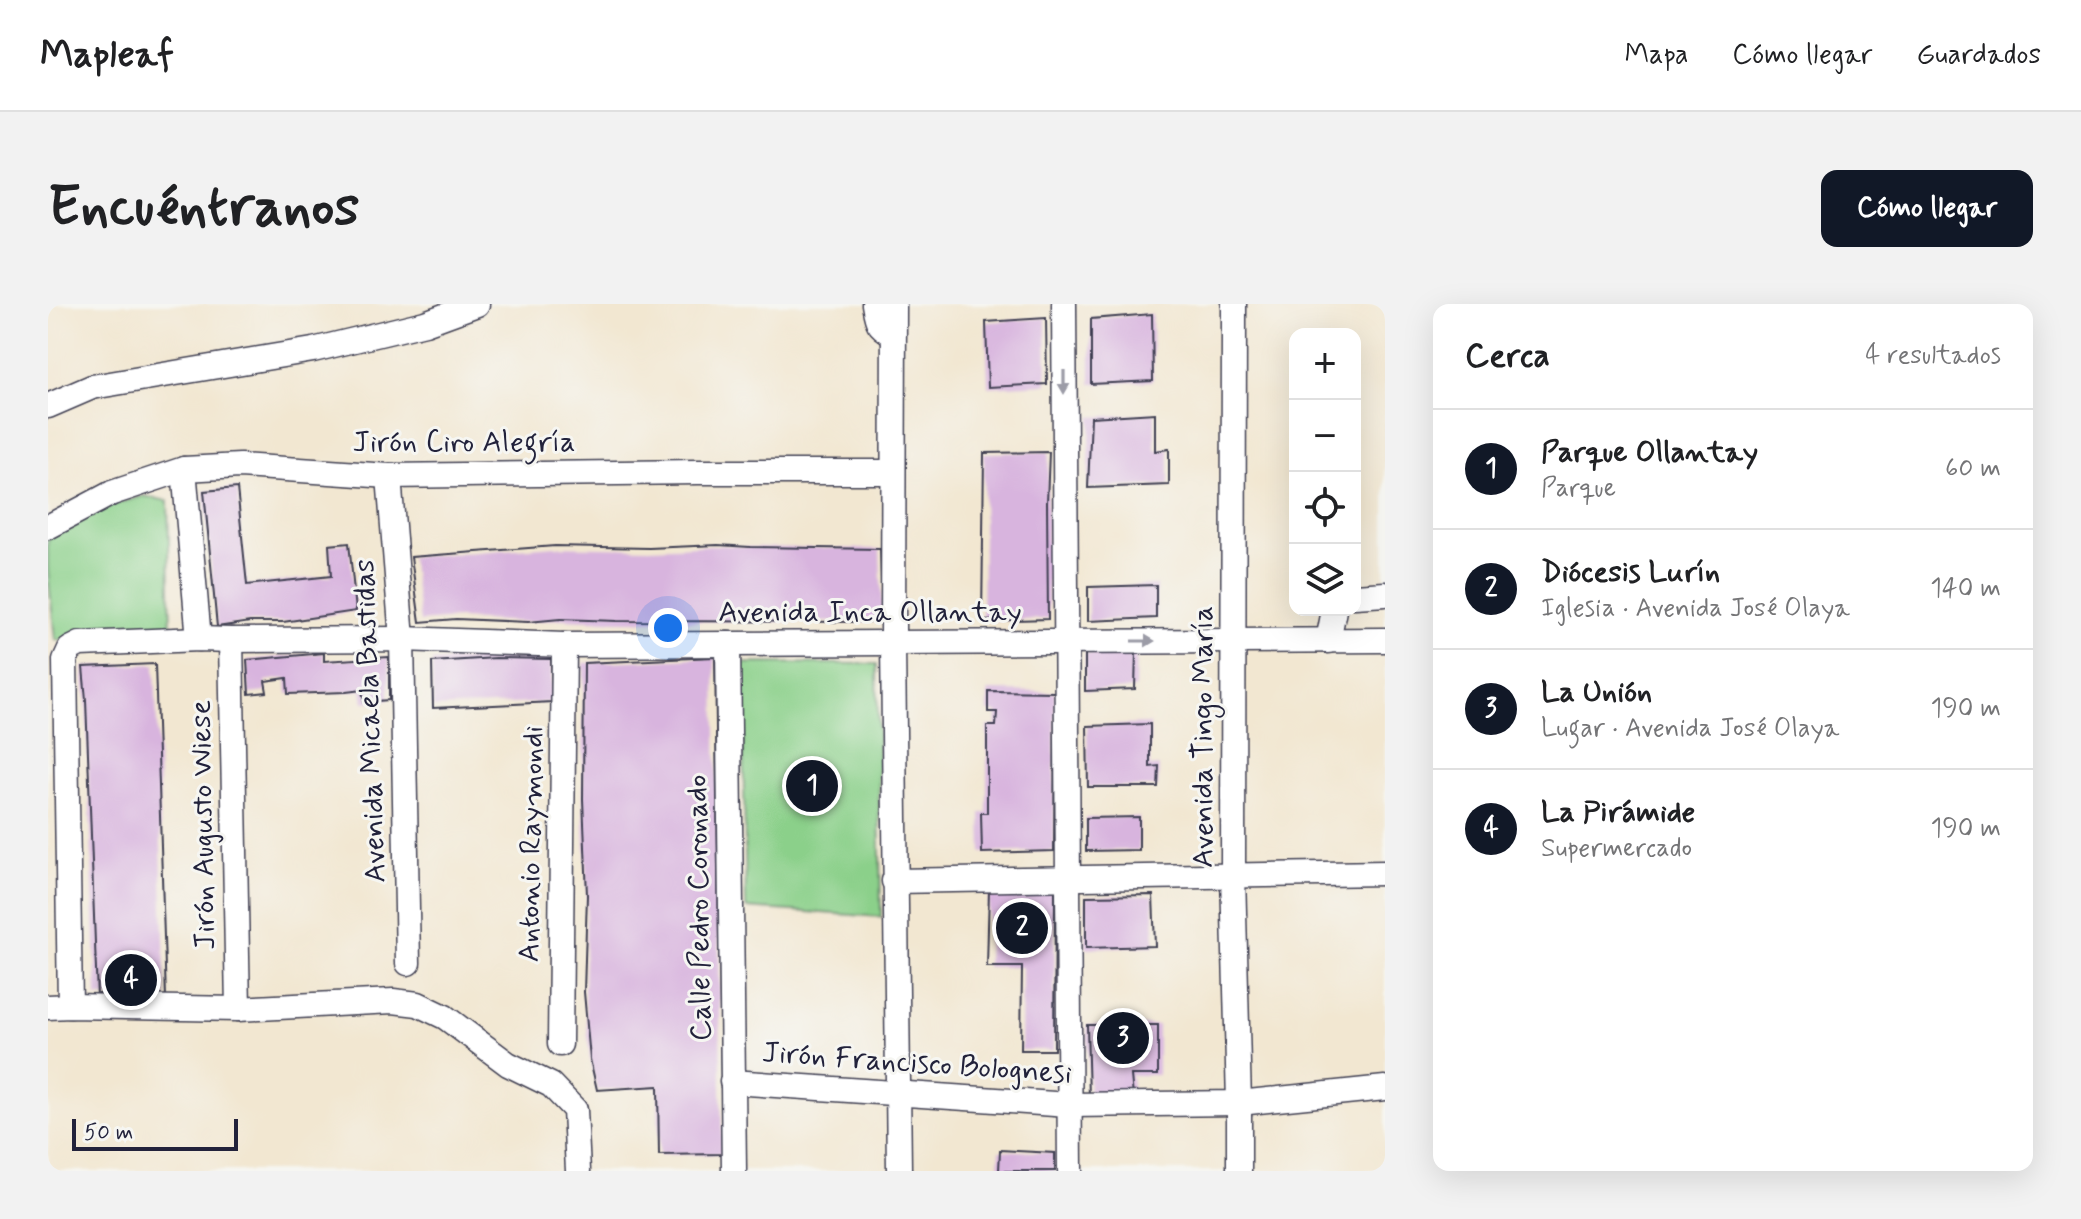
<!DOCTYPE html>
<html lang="es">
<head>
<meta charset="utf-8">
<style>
  body { margin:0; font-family:Mynerve,sans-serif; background:#f2f2f2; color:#202124 }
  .controls { position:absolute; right:24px; top:24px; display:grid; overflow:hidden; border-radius:16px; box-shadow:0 8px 32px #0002 }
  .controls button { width:72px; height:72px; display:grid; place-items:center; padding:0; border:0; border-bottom:2px solid #e0e0e0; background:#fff; color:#202124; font:40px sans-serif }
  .scale { position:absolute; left:24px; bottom:20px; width:166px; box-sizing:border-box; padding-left:8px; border:4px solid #22223b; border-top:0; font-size:22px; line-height:28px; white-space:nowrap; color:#22223b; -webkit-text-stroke:6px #f6f6f2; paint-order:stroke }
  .you { position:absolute; left:620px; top:324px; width:28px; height:28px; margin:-20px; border:6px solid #fff; border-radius:50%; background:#1a73e8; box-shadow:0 0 0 12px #1a73e833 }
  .badge { display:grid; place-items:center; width:52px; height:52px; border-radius:50%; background:#111827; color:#fff; font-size:26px; font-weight:700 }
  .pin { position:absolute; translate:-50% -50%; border:4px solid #fff; box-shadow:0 2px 8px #0006 }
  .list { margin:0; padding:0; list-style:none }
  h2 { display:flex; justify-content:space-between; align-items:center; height:104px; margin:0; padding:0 32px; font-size:34px }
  h2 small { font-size:26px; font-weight:400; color:#757577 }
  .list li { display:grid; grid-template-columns:52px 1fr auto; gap:24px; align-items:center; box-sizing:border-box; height:120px; padding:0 32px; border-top:2px solid #e0e0e0 }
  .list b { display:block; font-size:30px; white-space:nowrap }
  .list p { margin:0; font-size:26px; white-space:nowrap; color:#757577 }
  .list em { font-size:26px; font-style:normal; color:#757577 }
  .icon { flex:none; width:44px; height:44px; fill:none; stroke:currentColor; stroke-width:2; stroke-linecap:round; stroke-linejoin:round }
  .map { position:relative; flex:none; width:1337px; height:867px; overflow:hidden; border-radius:16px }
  header { display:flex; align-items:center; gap:48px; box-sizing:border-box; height:112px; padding:0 40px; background:#fff; border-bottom:2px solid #e0e0e0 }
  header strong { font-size:38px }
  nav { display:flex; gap:44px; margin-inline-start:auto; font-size:28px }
  .intro { display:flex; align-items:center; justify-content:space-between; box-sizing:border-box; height:192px; padding:0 48px }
  h1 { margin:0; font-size:56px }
  .button { padding:20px 36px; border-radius:16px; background:#111827; color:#fff; font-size:28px; font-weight:700 }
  main { display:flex; gap:48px; padding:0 48px }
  aside { flex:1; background:#fff; border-radius:16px; box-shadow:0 8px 32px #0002 }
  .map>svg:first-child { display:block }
  .green { fill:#8bd08a; stroke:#567962; stroke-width:2 }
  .building { fill:#d8b4de }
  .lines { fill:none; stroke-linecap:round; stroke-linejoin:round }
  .minor-casing { stroke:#414052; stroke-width:27 }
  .minor { stroke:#fff; stroke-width:24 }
  .oneway { fill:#9c9ca7 }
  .labels { text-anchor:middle; stroke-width:6; stroke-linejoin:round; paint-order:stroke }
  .street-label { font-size:30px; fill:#22223b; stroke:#f6f6f2 }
</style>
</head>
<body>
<header>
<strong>Mapleaf</strong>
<nav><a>Mapa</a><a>Cómo llegar</a><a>Guardados</a></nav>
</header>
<div class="intro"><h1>Encuéntranos</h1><a class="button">Cómo llegar</a></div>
<main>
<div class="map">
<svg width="1337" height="867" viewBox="0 0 1337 867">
  <rect width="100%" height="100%" fill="#f6f6f2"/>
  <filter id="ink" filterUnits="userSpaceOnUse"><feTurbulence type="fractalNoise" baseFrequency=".0125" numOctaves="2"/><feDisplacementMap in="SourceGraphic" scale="16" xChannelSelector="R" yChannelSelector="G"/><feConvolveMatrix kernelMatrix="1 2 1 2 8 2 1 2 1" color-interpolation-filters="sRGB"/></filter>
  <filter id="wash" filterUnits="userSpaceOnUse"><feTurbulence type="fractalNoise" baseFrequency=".006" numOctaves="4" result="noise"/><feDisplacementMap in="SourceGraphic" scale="32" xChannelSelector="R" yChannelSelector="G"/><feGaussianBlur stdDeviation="1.8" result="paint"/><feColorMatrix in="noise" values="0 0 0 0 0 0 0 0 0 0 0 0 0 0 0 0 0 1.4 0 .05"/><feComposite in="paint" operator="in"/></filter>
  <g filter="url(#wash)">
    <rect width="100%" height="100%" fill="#f2e7d1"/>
    <!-- green -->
    <g class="green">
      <polygon points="96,192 120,197 123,328 7,336 0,267 0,235 15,222 57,203"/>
      <polygon points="694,359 829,360 833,613 698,604"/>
    </g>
    <g id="blocks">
      <!-- building -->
      <g class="building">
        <polygon points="1104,10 1105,77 1043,80 1043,15"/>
        <polygon points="998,14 999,80 940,83 938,18"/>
        <polygon points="1107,109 1107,147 1121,145 1121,181 1040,184 1043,113"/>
        <polygon points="1001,148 999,198 1000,315 934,317 936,149"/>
        <polygon points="189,184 199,281 283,272 281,241 301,239 308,307 235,318 202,318 169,323 156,187"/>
        <polygon points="670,241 702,243 832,245 834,309 825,318 569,317 512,315 480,318 408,315 372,318 363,253 507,242 601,244"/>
        <polygon points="1108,281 1108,314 1040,317 1040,283"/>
        <polygon points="1088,347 1087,385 1037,387 1037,350"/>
        <polygon points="276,349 276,357 341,353 341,396 316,398 314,386 298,388 240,390 239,374 217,377 219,388 201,390 199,356"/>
        <polygon points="667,353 674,850 611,851 610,782 549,786 542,755 536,688 539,591 535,495 536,359"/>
        <polygon points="448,354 503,355 504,398 385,404 384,358"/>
        <polygon points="107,360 118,694 49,693 38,396 35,363"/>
        <polygon points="940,387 1007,388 1006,547 934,549 933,509 939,509 939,422 948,422 949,408 940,408"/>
        <polygon points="1102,420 1102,463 1111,462 1110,483 1040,483 1039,422"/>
        <polygon points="1091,513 1091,546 1038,547 1038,514"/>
        <polygon points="1007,584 1006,746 973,746 974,663 939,663 941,585"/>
        <polygon points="1105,591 1107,642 1038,644 1038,592"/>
        <polygon points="1039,721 1110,721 1110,771 1083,771 1085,793 1041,793"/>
        <polygon points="952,846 1007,849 1007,867 951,867"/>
      </g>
    </g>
  </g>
  <g filter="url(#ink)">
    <use href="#blocks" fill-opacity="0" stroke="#414052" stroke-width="2"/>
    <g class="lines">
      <defs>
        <g id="minor">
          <path d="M826,0c3,17 3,22 19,30"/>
          <polyline points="846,0 845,339 851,867"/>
          <polyline points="1016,0 1022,867"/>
          <polyline points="1186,0 1185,571 1191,799 1191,867"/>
          <polyline points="0,102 44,83 265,46 377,19 429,0"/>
          <polyline points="136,165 151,335"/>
          <polyline points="341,172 354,335 360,659"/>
          <polyline points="0,223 64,189 136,165 192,162 341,172 650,168 844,168"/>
          <polyline points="1307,292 1337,290"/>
          <polyline points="183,336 190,705"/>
          <polyline points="1280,337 1286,306"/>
          <polyline points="680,340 686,867"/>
          <polyline points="846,577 1337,569"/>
          <polyline points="22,702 17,356 22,345 32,340 151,335 183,336 354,335 516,341 1337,336"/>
          <polyline points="0,703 22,702 190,705 345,697 370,700 397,713 460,760 503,781 527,806 530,867"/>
          <polyline points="512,740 516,341"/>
          <polyline points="684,778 1021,801 1191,799 1337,784"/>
        </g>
      </defs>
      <!-- minor casing -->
      <use href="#minor" class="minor-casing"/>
      <!-- minor -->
      <use href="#minor" class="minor"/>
    </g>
    <!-- one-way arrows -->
    <defs><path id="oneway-solid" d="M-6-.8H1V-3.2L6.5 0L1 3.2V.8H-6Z" transform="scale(2)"/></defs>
    <g class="oneway">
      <use href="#oneway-solid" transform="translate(1016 78) rotate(90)"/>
      <use href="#oneway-solid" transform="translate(1095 337)"/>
    </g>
  </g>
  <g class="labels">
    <!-- street labels -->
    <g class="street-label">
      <text x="416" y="147">Jirón Ciro Alegría</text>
      <text x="822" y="317">Avenida Inca Ollantay</text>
      <text transform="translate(321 417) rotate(-92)" y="10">Avenida Micaela Bastidas</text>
      <text transform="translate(1154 433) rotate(-90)" y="10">Avenida Tingo María</text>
      <text transform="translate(154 521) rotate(-91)" y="10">Jirón Augusto Wiese</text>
      <text transform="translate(482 540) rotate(-89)" y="10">Antonio Raymondi</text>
      <text transform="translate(650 604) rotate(-91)" y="10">Calle Pedro Coronado</text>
      <text transform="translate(869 758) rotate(4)" y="10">Jirón Francisco Bolognesi</text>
    </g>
  </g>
</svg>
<div class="controls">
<button>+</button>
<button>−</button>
<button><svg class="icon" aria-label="locate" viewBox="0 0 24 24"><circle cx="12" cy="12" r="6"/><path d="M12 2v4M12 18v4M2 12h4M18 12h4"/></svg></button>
<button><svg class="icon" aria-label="layers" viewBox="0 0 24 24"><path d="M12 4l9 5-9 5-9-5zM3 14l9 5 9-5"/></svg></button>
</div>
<div class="scale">50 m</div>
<div class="you"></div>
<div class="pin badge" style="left:764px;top:482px">1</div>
<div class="pin badge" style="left:974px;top:624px">2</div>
<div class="pin badge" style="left:1075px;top:734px">3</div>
<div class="pin badge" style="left:83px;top:676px">4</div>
</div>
<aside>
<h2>Cerca<small>4 resultados</small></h2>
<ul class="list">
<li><span class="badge">1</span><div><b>Parque Ollantay</b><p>Parque</p></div><em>60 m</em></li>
<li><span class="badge">2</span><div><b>Diócesis Lurín</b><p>Iglesia · Avenida José Olaya</p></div><em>140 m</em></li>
<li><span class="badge">3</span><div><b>La Unión</b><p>Lugar · Avenida José Olaya</p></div><em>190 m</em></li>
<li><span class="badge">4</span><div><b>La Pirámide</b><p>Supermercado</p></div><em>190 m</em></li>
</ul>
</aside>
</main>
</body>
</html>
